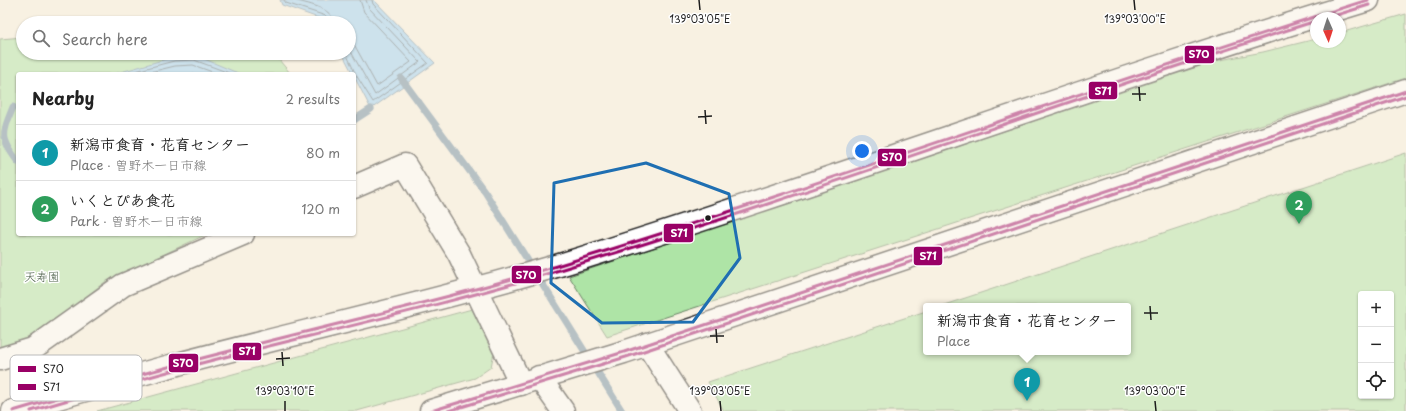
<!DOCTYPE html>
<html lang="en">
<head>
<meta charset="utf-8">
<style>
  body { margin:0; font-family:"Playpen Sans","Klee One",sans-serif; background:#f6f6f6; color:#222 }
  .controls { position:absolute; right:12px; bottom:12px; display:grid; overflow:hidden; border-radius:4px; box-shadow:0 1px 3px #0004 }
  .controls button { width:36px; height:36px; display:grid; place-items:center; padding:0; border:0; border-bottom:1px solid #e0e0e0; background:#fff; color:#222; font:20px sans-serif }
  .compass { position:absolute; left:1310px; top:12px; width:36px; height:36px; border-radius:50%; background:#fff; box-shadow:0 1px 3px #0004; rotate:177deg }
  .you { position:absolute; left:862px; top:151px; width:14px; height:14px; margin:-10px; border:3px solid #fff; border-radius:50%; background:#1a73e8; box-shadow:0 0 0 6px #1a73e833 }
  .badge { display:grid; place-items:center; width:26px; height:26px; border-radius:50%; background:#ea580c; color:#fff; font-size:13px; font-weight:700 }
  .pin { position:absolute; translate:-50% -33px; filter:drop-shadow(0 1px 2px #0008) }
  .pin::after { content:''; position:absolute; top:21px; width:14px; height:12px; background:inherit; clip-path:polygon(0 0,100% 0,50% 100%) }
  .popup { position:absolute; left:923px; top:303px; width:208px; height:52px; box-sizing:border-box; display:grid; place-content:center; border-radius:4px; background:#fff; filter:drop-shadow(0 1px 3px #0005); font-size:13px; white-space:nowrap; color:#767676 }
  .popup b { font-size:15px; color:#222 }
  .popup::after { content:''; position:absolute; left:50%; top:100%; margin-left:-8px; border:8px solid transparent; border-top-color:#fff }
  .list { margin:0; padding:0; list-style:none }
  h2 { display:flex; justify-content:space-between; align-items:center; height:52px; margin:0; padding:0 16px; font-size:17px }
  h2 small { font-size:13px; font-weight:400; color:#767676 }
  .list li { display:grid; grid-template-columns:26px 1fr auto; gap:12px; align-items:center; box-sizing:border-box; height:56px; padding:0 16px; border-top:1px solid #e0e0e0 }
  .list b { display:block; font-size:15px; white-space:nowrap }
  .list p { margin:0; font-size:13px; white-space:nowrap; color:#767676 }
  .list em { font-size:13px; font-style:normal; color:#767676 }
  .icon { flex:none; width:22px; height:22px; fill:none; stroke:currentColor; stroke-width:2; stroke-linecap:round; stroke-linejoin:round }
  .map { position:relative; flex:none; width:1406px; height:411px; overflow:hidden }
  .search { position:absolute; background:#fff; box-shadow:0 1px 3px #0004; left:16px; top:16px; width:340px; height:44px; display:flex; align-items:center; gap:10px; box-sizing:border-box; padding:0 14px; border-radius:22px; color:#767676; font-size:15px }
  .panel { position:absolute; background:#fff; box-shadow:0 1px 3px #0004; left:16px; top:72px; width:340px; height:164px; border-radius:4px }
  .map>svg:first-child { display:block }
  .green { fill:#aee4a6; stroke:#658061; fill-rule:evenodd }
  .water { fill:#9ad0f8; stroke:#6888a0 }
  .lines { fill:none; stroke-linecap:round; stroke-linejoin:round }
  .shore { stroke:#4e6474; stroke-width:1 }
  .stream { stroke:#6888a0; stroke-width:7 }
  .minor-casing { stroke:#1c1c1c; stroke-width:25 }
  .secondary-casing { stroke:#1c1c1c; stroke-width:25 }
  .minor { stroke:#fff; stroke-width:22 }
  .secondary { stroke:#fff; stroke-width:22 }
  .bus-1-casing { stroke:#fff; stroke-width:6 }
  .bus-2-casing { stroke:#fff; stroke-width:6 }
  .bus-1 { stroke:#906; stroke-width:3 }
  .bus-2 { stroke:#906; stroke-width:3 }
  .marked { fill:none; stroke:#1f6fb2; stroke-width:3; stroke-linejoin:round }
  .ticks { fill:none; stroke:#1c1c1c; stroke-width:1.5 }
  .bus-dot { fill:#1c1c1c; stroke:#fff; stroke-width:1.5 }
  .labels { text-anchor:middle; stroke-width:3; stroke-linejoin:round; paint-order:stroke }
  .park-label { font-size:12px; fill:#4f624c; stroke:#fff }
  .key { fill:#fff; stroke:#bbb; stroke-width:1 }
  .key-label { font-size:11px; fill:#1c1c1c }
  .ticks-label { font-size:10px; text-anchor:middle; fill:#1c1c1c; stroke:#fff; stroke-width:3; stroke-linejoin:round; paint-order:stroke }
  .line-badge { stroke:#fff; stroke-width:1.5 }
  .badge-label { font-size:11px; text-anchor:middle; font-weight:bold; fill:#fff }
</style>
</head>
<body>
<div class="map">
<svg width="1406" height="411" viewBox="0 0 1406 411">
  <rect width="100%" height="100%" fill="#f8f1e2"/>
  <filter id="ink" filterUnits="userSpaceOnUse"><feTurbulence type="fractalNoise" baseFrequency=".025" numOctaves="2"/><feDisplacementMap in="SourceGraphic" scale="8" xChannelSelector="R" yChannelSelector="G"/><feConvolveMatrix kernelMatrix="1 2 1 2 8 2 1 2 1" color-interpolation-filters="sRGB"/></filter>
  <g filter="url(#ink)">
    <!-- green -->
    <g class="green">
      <polygon points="1406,14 1406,78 607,336 569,276 1215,61 1263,52 1316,39 1316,42 1340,42 1340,33"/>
      <polygon points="23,37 23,53 273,53 291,74 18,74 18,234 207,234 105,282 29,340 0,348 0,39"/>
      <path d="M1406,153v258h-682l-16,-29 218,-71v41h202v-46h-187zM1361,294h30v102h-30z"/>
      <polygon points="472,309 494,352 491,367 475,378 357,411 97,411"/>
    </g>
    <!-- water -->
    <g class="water">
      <polygon points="280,0 374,0 435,63 371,109 342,53 349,53 349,23 326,23 324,20 282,5"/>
      <polygon points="195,55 240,74 114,74 173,57"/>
    </g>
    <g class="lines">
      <!-- shore -->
      <g class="shore">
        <polyline points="284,0 286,3 326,16 329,23"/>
        <path d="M294,0c12,4 39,7 40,23"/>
        <polyline points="349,40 355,46 377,86 411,62 364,12 360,0"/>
        <polyline points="349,48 375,95 420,62 369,8 366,0"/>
        <polyline points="346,53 356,75 373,102 428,63 373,4 372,0"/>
        <polyline points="124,74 174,61 194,60 232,74"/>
        <polyline points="142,74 175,66 193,65 218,74"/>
      </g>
      <!-- stream -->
      <g class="stream">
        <polyline points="401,78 485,192 622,411"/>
        <path d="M13,107c-11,28 -13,30 5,55"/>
        <polyline points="354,120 371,109"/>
      </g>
      <defs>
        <g id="minor">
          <polyline points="354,187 405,165 459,254 521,384"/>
          <polyline points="647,344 690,411"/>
          <polyline points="0,359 33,349 123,285 243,234"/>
          <polyline points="539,377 563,411"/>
        </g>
        <g id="secondary">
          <path d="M13,411c55,-16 109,-32 165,-47 128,-34 258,-62 385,-100 270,-83 535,-182 805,-264"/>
          <polyline points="431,411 624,352 1406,91"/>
        </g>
      </defs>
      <!-- minor casing -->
      <use href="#minor" class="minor-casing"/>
      <!-- secondary casing -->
      <use href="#secondary" class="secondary-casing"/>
      <!-- minor -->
      <use href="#minor" class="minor"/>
      <!-- secondary -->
      <use href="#secondary" class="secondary"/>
      <defs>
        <g id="bus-1">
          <path d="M13,411c71,-21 141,-41 213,-59 112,-29 226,-54 337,-88 270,-82 535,-180 805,-264"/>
          <polyline points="431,411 624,352 1406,91"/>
        </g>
        <g id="bus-2">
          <polyline points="1327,18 1369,5"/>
          <path d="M31,411c67,-20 134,-39 202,-56 111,-28 223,-53 333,-87 252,-76 499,-168 750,-247"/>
          <polyline points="448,411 626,357 1406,96"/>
        </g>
      </defs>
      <!-- bus-1 casing -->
      <use href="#bus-1" class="bus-1-casing"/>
      <!-- bus-2 casing -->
      <use href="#bus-2" class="bus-2-casing"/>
      <!-- bus-1 -->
      <use href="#bus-1" class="bus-1"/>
      <!-- bus-2 -->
      <use href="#bus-2" class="bus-2"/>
    </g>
  </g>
  <!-- marked area -->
  <path d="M0 0H1406V411H0ZM646,163l83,31 11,64 -47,64 -91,1 -51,-40 3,-100z" fill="#f8f1e2" fill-opacity=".55" fill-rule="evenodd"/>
  <path class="marked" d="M646,163l83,31 11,64 -47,64 -91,1 -51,-40 3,-100z"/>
  <!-- ticks -->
  <path class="ticks" d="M699,0l1,10M1134,0l1,10M1139,87l1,14M1132,94h14M705,110l1,14M698,117l14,-1M1150,306l1,14M1144,313h14M716,329l1,14M710,336h14M282,352l1,14M276,359l14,-1M285,401v10M720,401l1,10M1155,401l1,10"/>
  <!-- markers -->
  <circle class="bus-dot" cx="708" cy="218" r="3.5"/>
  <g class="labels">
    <!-- park labels -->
    <g class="park-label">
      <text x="42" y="281">天寿園</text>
    </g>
  </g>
  <!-- legend -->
  <rect x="10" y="355" width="132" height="46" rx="6" class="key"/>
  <rect x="18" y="366" width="18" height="6" fill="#906"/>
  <rect x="18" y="384" width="18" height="6" fill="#906"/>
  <g class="key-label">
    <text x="43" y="373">S70</text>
    <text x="43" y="391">S71</text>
  </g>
  <g class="ticks-label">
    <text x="700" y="23">139°03'05"E</text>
    <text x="1135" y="23">139°03'00"E</text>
    <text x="285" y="395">139°03'10"E</text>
    <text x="720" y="395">139°03'05"E</text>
    <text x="1155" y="395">139°03'00"E</text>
  </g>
  <g class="line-badge">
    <rect x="1184" y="45" width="31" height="19" rx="4" fill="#906"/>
    <rect x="1088" y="81" width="30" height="19" rx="4" fill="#906"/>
    <rect x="877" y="148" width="30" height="19" rx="4" fill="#906"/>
    <rect x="663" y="223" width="31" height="20" rx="4" fill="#906"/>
    <rect x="913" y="246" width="30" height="20" rx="4" fill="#906"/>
    <rect x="511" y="265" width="31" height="19" rx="4" fill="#906"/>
    <rect x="232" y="342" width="30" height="19" rx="4" fill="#906"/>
    <rect x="168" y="353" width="31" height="20" rx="4" fill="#906"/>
  </g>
  <g class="badge-label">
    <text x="1199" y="58">S70</text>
    <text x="1103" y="95">S71</text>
    <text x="892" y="161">S70</text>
    <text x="679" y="237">S71</text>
    <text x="928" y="260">S71</text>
    <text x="526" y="279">S70</text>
    <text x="247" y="355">S71</text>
    <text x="183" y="367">S70</text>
  </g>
</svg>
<div class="controls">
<button>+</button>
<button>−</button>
<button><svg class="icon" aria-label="locate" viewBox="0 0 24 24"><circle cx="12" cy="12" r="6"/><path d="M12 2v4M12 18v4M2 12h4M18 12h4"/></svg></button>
</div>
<svg class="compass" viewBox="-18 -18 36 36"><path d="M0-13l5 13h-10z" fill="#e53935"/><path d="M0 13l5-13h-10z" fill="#767676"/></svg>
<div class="you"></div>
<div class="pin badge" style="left:1027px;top:401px;background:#0f9aa8">1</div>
<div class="popup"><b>新潟市食育・花育センター</b>Place</div>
<div class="pin badge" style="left:1299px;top:224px;background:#2e9e5b">2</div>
<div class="search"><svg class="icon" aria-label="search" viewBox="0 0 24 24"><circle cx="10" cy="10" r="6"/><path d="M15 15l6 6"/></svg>Search here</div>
<section class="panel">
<h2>Nearby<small>2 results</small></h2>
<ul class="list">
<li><span class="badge" style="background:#0f9aa8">1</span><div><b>新潟市食育・花育センター</b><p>Place · 曽野木一日市線</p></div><em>80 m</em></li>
<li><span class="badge" style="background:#2e9e5b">2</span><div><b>いくとぴあ食花</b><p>Park · 曽野木一日市線</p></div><em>120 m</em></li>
</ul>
</section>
</div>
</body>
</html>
